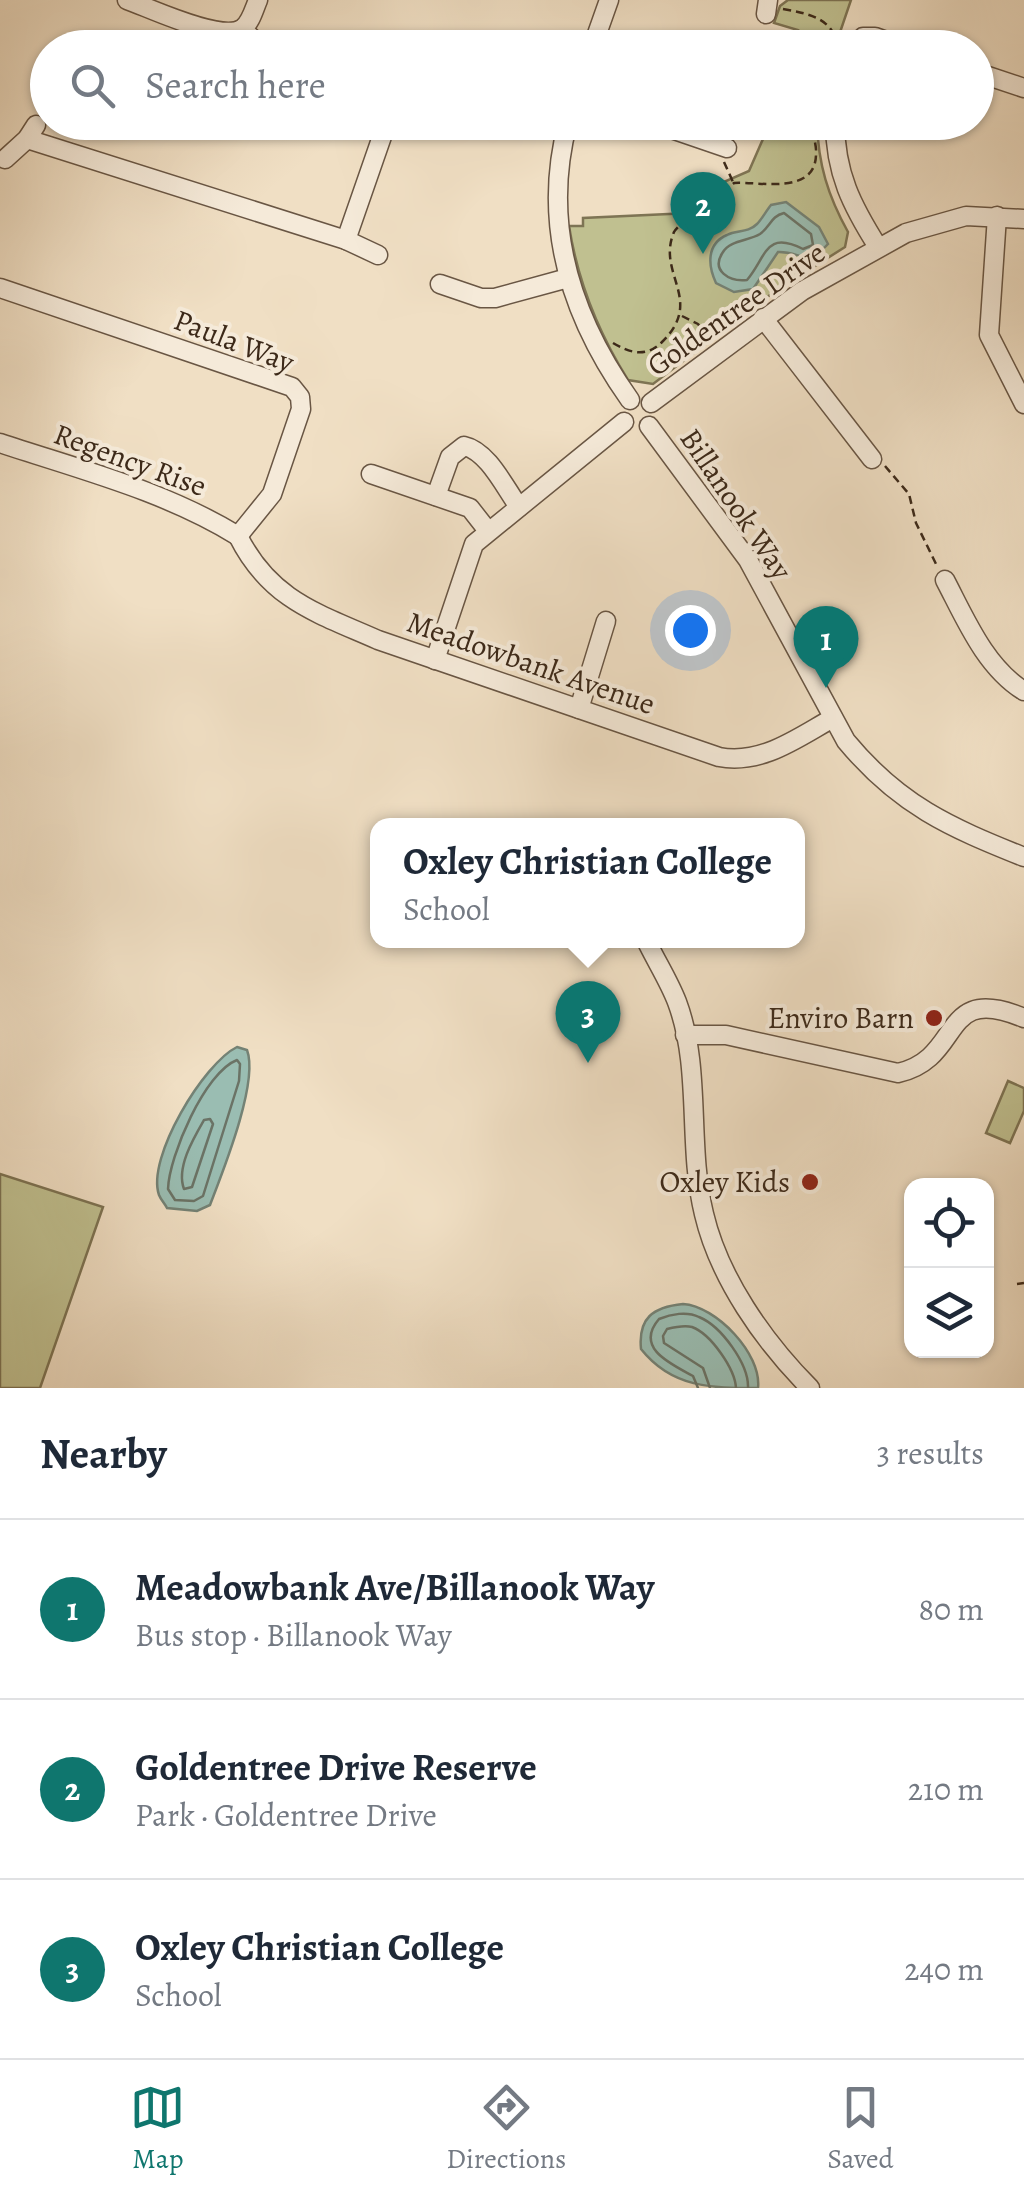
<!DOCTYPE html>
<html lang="en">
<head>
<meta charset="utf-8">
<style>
  body { margin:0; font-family:Alegreya,serif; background:#f6f6f7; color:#1f2937 }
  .controls { position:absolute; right:30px; bottom:30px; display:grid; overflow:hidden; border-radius:20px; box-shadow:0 2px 8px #0004 }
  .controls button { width:90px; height:90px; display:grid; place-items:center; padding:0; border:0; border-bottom:2px solid #e0e1e3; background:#fff; color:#1f2937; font:50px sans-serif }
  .you { position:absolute; left:690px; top:630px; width:35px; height:35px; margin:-25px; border:8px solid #fff; border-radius:50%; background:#1a73e8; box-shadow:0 0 0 15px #1a73e833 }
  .badge { display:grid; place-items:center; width:65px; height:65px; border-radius:50%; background:#0f766e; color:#fff; font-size:32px; font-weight:700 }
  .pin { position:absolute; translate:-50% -82px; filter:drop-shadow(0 2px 5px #0008) }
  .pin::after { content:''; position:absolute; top:52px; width:35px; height:30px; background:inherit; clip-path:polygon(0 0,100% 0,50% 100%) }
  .popup { position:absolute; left:370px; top:818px; width:435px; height:130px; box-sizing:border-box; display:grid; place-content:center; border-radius:20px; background:#fff; filter:drop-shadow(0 2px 8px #0005); font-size:32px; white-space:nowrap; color:#747a83 }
  .popup b { font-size:38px; color:#1f2937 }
  .popup::after { content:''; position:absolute; left:50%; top:100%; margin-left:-20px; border:20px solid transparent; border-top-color:#fff }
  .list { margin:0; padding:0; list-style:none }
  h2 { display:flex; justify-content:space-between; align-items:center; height:130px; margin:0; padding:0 40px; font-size:42px }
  h2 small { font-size:32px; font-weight:400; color:#747a83 }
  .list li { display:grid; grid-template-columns:65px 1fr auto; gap:30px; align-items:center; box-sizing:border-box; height:180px; padding:0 40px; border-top:2px solid #e0e1e3 }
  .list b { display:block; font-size:38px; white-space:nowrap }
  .list p { margin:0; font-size:32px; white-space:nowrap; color:#747a83 }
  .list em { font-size:32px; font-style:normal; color:#747a83 }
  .icon { flex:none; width:55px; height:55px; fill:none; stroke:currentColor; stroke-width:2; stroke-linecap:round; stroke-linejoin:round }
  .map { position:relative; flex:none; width:1024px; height:1388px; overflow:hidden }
  .search { position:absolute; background:#fff; box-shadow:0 2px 8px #0004; left:30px; right:30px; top:30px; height:110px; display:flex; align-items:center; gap:25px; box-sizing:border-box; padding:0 35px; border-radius:55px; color:#747a83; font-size:38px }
  .sheet { height:670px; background:#fff }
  nav { display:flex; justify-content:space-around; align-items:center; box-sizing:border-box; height:140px; border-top:2px solid #e0e1e3; background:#fff; font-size:28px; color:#747a83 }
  nav a { display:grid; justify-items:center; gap:5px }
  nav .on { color:#0f766e }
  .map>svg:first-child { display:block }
  .green { fill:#c0c090; stroke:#7e7454; stroke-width:2.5 }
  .water { fill:#9abdb2; stroke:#748275; stroke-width:2.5 }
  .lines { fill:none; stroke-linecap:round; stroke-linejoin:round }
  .shore { stroke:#6b7366; stroke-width:2.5 }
  .minor-casing { stroke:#695644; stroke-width:21 }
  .path { stroke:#3c2919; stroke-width:2.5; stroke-dasharray:8 5; stroke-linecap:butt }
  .minor { stroke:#f5ead9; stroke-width:18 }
  .poi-dot { fill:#8f2418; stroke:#f5ead9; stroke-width:4 }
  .labels { text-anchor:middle; stroke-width:8; stroke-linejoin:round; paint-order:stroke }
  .street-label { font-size:30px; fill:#3c2919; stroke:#f5ead9 }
  .poi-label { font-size:30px; fill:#3c2919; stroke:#f5ead9; text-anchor:end }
</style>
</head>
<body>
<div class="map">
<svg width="1024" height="1388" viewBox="0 0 1024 1388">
  <rect width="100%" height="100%" fill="#f0dfc4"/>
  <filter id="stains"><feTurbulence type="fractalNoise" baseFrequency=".002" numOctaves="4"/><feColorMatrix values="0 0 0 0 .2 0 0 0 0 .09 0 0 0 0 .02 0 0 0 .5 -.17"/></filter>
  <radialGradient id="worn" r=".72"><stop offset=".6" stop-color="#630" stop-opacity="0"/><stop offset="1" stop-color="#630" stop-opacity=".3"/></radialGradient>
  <!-- green -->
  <g class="green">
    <polygon points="788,0 851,0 835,47 793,47 798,30 774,23 780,6"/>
    <path d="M817,122c1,42 11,74 31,110l-3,15 -71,45 -121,92 -25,-4c-30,-48 -50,-97 -59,-154h14v-8l107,-5 13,-38 21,7 25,-11 21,-48z"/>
    <polygon points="1008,1081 1024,1088 1024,1111 1010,1143 986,1133"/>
    <polygon points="0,1174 103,1207 40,1388 0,1388"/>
  </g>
  <!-- water -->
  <g class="water">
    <path d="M786,202l33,25 9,17c-23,25 -26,7 -50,8l-25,37 -19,3 -18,-9c-8,-17 -10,-39 11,-48 10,-5 21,-2 30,-11 5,-5 9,-13 14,-19z"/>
    <path d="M237,1047l10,3c12,32 -24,121 -37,155l-13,6 -30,-3c-2,-4 -6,-8 -8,-13 -13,-37 45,-132 78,-148z"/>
    <path d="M683,1304c33,2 79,50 75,84 -47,0 -86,0 -117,-39 -3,-31 12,-42 42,-45z"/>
  </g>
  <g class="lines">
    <!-- shore -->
    <g class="shore">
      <path d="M784,213l27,21 2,11 -10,4c-38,-19 -36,7 -56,31 -17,2 -37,-9 -24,-28 7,-12 26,-11 37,-18 10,-7 11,-18 24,-21z"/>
      <path d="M237,1060l3,4 -1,17 -36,115 -9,5 -19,-1 -7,-11c1,-33 37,-117 69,-129z"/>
      <path d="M210,1119l3,5 -21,63 -8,2c-8,-21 9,-50 20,-69z"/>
      <path d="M698,1388l-5,-12c-22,-12 -59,-28 -34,-57 12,-5 28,-8 40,-2 22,9 50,47 49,71"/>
      <path d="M710,1388l-7,-20 -39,-25 -1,-7 4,-7c8,-2 17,-4 25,-2 19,7 43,42 44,61"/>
    </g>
    <defs>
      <g id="minor">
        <path d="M127,0c23,8 95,43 116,28 8,-6 11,-19 15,-28"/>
        <polyline points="766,14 768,0"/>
        <polyline points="242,29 263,48"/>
        <polyline points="413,48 433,48"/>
        <polyline points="592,48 609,0"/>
        <polyline points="853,48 863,37 875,37 906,48"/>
        <polyline points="976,72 1024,88"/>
        <path d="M568,122c-27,101 3,195 62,278"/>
        <polyline points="651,122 727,148"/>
        <path d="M835,122c0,51 17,84 43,125"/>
        <polyline points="27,139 346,240 378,255"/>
        <polyline points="5,159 27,139 36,125"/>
        <polyline points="997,216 989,335 1024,404"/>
        <polyline points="346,240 387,122"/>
        <polyline points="440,284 481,298 495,298 568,278"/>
        <polyline points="0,288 292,387 300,397 301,409 272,494 238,536"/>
        <polyline points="763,318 872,459"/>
        <polyline points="651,403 802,291 906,233 966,216 1024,219"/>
        <path d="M649,426l99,134 98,181c53,64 103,86 178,116"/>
        <path d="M0,443c81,27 165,48 238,93"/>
        <polyline points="371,474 470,508 488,531"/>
        <path d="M436,496l14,-39 14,-11c24,5 41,42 55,61"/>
        <path d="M238,536c32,64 79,77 140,104l341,117c43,8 78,-19 114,-39"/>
        <path d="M945,580c20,38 40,87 79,111"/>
        <polyline points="435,660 474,544 624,422"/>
        <polyline points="579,709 606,621"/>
        <path d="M646,940c10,21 23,41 31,62 25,67 10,143 27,212 15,64 60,128 106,174"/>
        <path d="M685,1035h41l172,38c67,-15 40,-91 126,-55"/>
      </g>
    </defs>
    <!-- minor casing -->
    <use href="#minor" class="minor-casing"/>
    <!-- path -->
    <g class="path">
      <path d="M783,9c26,5 47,8 55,35"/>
      <polyline points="724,162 733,182"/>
      <polyline points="682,316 698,324 709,339"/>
      <path d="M613,343c17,10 33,15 49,-1 43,-42 -6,-68 12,-110 5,-10 46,-35 60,-49 23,-2 81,13 82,-28 1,-10 -4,-22 -5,-33"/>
      <polyline points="885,466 909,494 916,523 938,568"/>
      <polyline points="1017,1284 1024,1283"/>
    </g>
    <!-- minor -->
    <use href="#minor" class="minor"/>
  </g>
  <!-- markers -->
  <g class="poi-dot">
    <circle cx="934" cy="1018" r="10"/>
    <circle cx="810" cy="1182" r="10"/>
  </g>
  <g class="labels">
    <!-- street labels -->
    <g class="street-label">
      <text transform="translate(736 309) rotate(-35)" y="10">Goldentree Drive</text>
      <text transform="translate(234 341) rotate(21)" y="10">Paula Way</text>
      <text transform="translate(130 460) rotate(20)" y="10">Regency Rise</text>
      <text transform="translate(736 504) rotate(56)" y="10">Billanook Way</text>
      <text transform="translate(531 663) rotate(19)" y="10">Meadowbank Avenue</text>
    </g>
    <!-- poi labels -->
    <g class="poi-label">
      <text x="914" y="1028">Enviro Barn</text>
      <text x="790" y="1192">Oxley Kids</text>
    </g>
  </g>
  <rect width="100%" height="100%" filter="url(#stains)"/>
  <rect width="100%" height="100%" fill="url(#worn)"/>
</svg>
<div class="controls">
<button><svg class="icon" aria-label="locate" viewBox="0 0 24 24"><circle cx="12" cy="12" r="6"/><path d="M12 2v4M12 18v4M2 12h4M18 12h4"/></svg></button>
<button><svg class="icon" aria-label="layers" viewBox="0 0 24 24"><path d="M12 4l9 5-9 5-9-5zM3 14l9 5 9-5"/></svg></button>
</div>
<div class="you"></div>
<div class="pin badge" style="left:826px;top:688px">1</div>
<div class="pin badge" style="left:703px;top:254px">2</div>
<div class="pin badge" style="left:588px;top:1063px">3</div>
<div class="popup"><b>Oxley Christian College</b>School</div>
<div class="search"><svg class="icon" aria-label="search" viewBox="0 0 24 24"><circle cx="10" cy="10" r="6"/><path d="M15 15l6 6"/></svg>Search here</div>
</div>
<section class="sheet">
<h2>Nearby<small>3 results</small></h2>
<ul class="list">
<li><span class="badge">1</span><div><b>Meadowbank Ave/Billanook Way</b><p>Bus stop · Billanook Way</p></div><em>80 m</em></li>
<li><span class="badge">2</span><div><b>Goldentree Drive Reserve</b><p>Park · Goldentree Drive</p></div><em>210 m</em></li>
<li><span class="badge">3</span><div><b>Oxley Christian College</b><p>School</p></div><em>240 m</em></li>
</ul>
</section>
<nav>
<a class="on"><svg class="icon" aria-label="map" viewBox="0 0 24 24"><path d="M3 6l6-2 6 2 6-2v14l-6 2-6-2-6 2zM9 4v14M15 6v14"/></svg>Map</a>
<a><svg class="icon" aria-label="directions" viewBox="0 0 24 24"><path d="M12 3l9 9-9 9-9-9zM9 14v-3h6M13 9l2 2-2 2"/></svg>Directions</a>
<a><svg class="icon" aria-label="saved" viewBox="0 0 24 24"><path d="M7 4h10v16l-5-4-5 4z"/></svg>Saved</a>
</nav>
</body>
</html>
